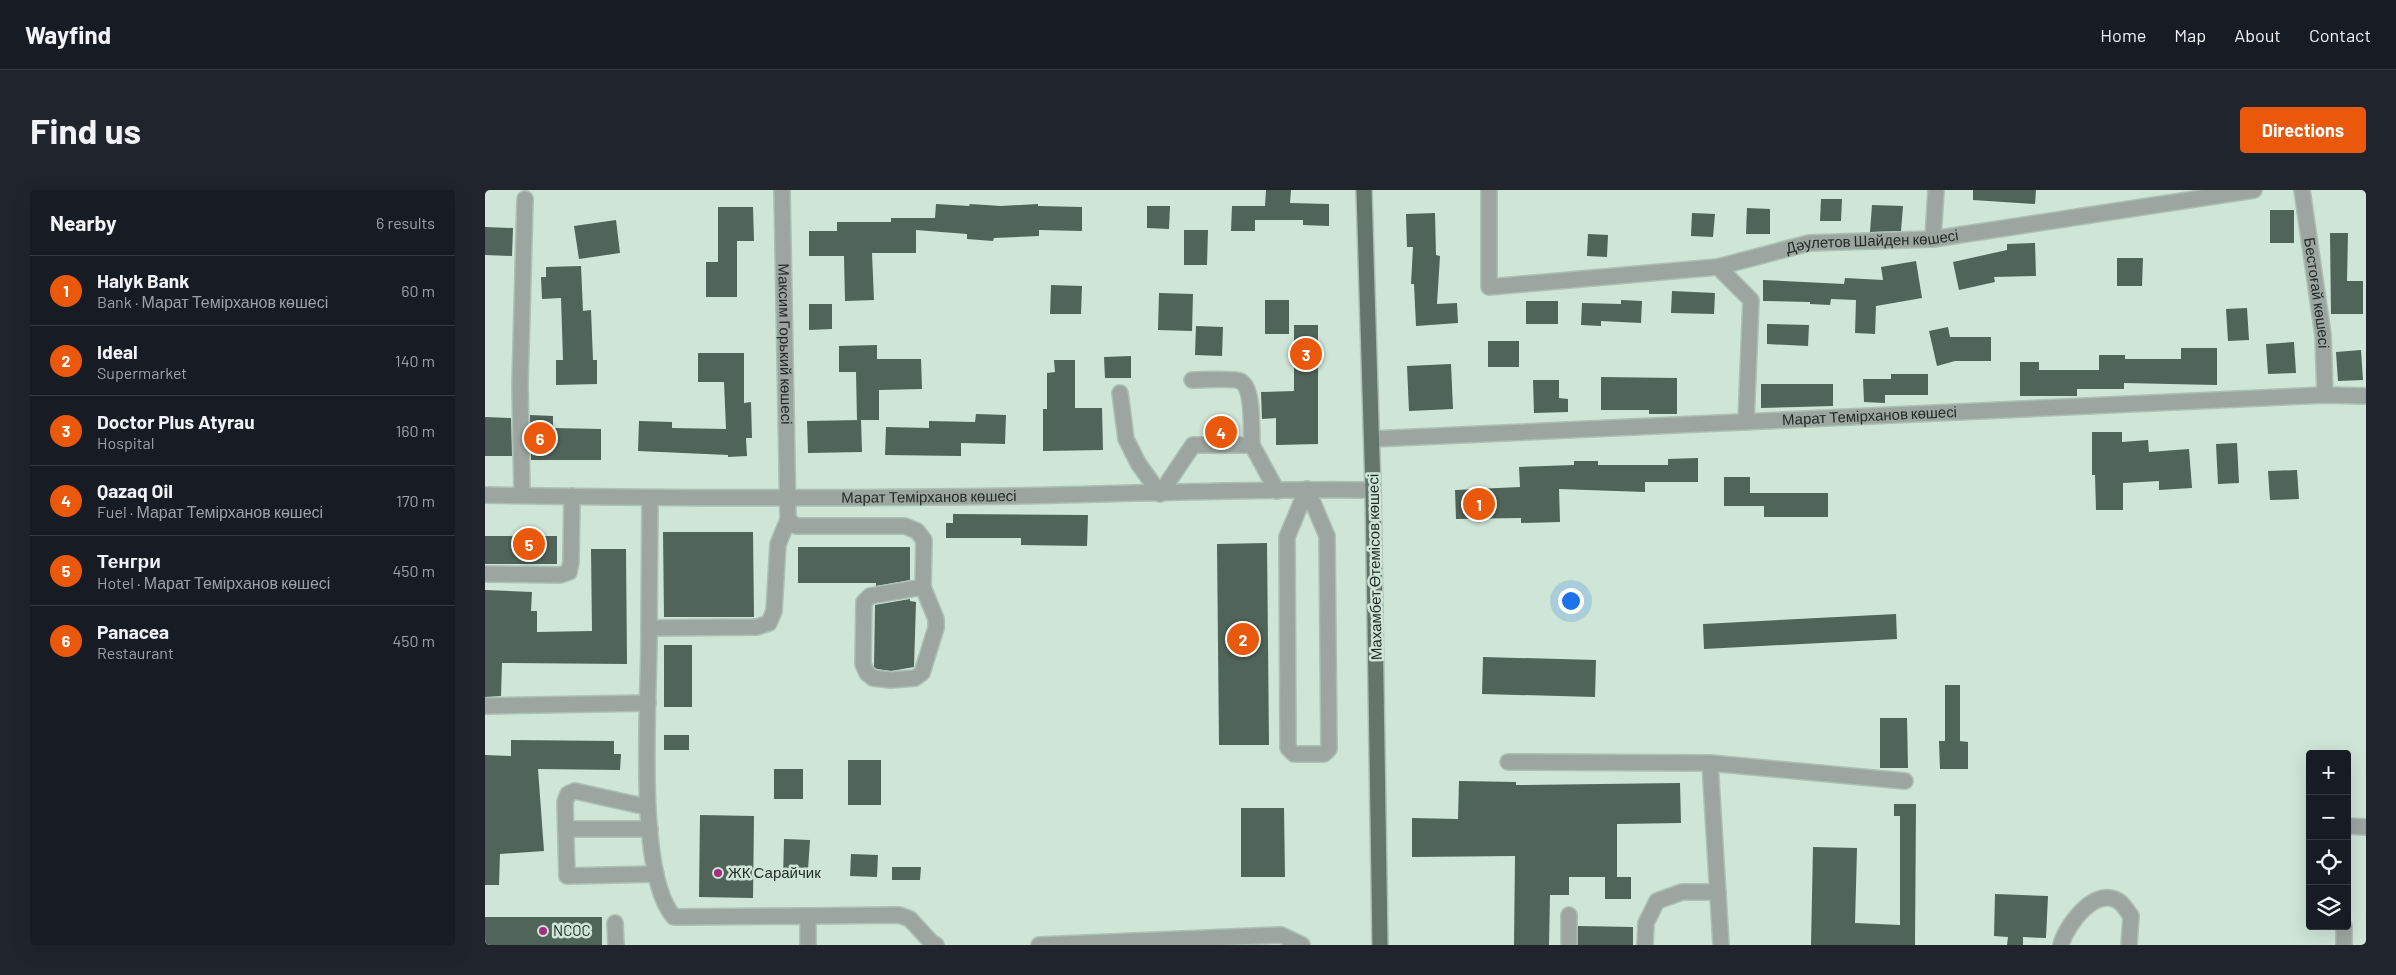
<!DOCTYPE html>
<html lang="en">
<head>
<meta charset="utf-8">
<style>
  body { margin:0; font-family:Barlow,sans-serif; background:#20242c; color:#f1f3f6 }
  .controls { position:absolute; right:15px; bottom:15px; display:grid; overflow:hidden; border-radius:5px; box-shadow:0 5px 20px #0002 }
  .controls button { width:45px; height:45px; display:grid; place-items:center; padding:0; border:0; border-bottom:1px solid #363941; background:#171b24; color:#f1f3f6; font:25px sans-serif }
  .you { position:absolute; left:1085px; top:410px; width:18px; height:18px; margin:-12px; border:4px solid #fff; border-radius:50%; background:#1a73e8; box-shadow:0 0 0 8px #1a73e833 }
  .badge { display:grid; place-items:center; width:32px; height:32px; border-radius:50%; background:#ea580c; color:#fff; font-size:16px; font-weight:700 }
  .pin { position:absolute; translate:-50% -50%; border:2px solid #fff; box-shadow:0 1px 5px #0006 }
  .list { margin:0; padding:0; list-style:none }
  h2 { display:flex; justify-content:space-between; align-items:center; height:65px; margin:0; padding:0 20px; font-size:21px }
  h2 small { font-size:16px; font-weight:400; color:#9ea1a6 }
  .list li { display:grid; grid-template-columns:32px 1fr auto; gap:15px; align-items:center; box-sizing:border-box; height:70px; padding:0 20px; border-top:1px solid #363941 }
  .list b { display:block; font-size:19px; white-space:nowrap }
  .list p { margin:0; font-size:16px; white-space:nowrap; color:#9ea1a6 }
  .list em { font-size:16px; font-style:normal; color:#9ea1a6 }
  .icon { flex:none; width:28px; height:28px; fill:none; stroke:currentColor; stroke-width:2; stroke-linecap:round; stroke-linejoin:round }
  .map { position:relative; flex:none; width:1881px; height:755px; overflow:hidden; border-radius:5px }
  header { display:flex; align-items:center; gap:30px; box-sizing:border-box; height:70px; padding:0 25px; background:#171b24; border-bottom:1px solid #363941 }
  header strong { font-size:24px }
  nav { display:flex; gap:28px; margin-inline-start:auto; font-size:18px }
  .intro { display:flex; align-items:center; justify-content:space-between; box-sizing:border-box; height:120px; padding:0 30px }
  h1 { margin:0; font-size:35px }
  .button { padding:12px 22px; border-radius:5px; background:#ea580c; color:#fff; font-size:18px; font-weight:700 }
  main { display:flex; gap:30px; padding:0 30px }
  aside { flex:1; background:#171b24; border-radius:5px; box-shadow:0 5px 20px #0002 }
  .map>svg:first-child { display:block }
  .building { fill:#506459 }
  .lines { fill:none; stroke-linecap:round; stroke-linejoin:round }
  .minor-casing { stroke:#acc0b4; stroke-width:18 }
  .major-casing { stroke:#acc0b4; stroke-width:18 }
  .minor { stroke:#9ca5a0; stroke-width:15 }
  .major { stroke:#64756b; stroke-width:15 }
  .poi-dot { fill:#a42c83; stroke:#cee5d8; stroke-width:2 }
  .labels { text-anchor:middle; stroke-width:5; stroke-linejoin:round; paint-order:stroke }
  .street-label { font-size:15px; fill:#222b26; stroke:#cee5d8 }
  .poi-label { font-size:15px; fill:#222b26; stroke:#cee5d8; text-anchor:start }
</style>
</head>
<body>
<header>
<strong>Wayfind</strong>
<nav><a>Home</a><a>Map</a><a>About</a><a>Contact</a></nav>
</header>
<div class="intro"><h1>Find us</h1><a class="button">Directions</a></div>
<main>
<aside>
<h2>Nearby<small>6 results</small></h2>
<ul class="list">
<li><span class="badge">1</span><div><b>Halyk Bank</b><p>Bank · Марат Темірханов көшесі</p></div><em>60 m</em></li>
<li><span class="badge">2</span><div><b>Ideal</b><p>Supermarket</p></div><em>140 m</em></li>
<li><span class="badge">3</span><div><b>Doctor Plus Atyrau</b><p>Hospital</p></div><em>160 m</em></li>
<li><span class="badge">4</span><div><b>Qazaq Oil</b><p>Fuel · Марат Темірханов көшесі</p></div><em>170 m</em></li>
<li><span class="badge">5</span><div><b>Тенгри</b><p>Hotel · Марат Темірханов көшесі</p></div><em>450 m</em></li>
<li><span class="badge">6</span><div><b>Panacea</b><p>Restaurant</p></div><em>450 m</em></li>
</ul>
</aside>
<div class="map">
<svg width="1881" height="755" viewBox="0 0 1881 755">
  <rect width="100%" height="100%" fill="#cee5d8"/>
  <!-- building -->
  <g class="building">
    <polygon points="781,0 806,0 805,13 844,14 844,36 818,35 818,30 770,30 770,41 746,41 747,16 780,16"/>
    <polygon points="1488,0 1551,0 1550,14 1488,10"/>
    <polygon points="1336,9 1357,9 1356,31 1335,31"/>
    <polygon points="451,14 484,16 485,14 516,16 553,14 553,16 597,17 597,41 554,40 554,46 509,48 508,51 482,49 482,44 431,40 431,63 387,63 389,110 360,111 359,66 324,66 324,41 352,41 352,32 406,32 406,28 450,28"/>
    <polygon points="1387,15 1418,16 1416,41 1385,42"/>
    <polygon points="662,16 685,16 684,39 662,38"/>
    <polygon points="233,17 268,17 269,51 252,51 252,107 221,107 221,72 233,72"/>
    <polygon points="1262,18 1285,19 1285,44 1261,44"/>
    <rect x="1785" y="20" width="24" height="33"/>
    <polygon points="950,23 951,65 955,66 952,114 972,113 973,133 931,136 929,94 926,94 928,57 922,57 921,24"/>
    <polygon points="1207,23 1230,24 1228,47 1206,46"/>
    <polygon points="131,30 135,63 94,69 89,36"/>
    <polygon points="0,37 28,38 27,66 0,65"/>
    <polygon points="699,40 723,40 722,75 699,75"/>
    <polygon points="1845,43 1863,43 1862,91 1878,91 1878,124 1846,124"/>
    <polygon points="1103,44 1123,45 1122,67 1102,66"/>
    <polygon points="1550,53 1551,86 1509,87 1510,92 1474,100 1468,72 1522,60 1522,54"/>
    <polygon points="1632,68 1658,68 1657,96 1632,96"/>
    <polygon points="1431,71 1437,108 1391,116 1390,144 1370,143 1371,110 1346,109 1345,115 1325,114 1325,112 1278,111 1278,90 1359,94 1360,88 1398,90 1396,77"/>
    <polygon points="96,76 98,121 106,120 108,170 112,170 112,194 71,195 71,170 78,170 76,108 57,109 56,87 61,87 61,77"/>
    <polygon points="566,95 597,96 596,124 565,124"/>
    <polygon points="1187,101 1230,103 1229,124 1186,123"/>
    <polygon points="674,103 708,104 707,141 673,140"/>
    <rect x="780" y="110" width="24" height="34"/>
    <polygon points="1136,110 1157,111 1156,133 1116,131 1116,136 1096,135 1097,113 1136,114"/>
    <rect x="1041" y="111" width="32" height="23"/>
    <polygon points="324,114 347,114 347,139 324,140"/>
    <polygon points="1762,118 1764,150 1743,151 1741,119"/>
    <polygon points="1282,134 1324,135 1323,156 1282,154"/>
    <polygon points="809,135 833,135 833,254 791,255 791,228 777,229 776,202 809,201"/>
    <polygon points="711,136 738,137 737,166 710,165"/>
    <polygon points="1463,137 1465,147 1506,147 1506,171 1470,171 1452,176 1444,141"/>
    <rect x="1003" y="151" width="31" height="26"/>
    <polygon points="1809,152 1811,183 1783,184 1781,154"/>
    <polygon points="392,155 392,169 436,169 437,199 394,200 394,230 372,230 371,182 354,182 354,156"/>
    <polygon points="1696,158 1732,158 1732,195 1639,193 1639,199 1592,199 1592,206 1535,206 1535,172 1554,172 1554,180 1614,180 1614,165 1640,165 1640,169 1696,169"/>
    <polygon points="1876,160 1878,190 1853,191 1851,162"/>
    <polygon points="213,163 259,163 259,213 266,212 267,248 261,248 262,266 243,267 243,265 153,261 154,231 187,232 187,238 241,239 239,192 213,192"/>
    <polygon points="646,166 646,188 620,188 619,167"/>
    <polygon points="569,170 590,170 590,218 617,218 618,260 558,261 558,219 562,219 562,183 570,182"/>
    <polygon points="966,174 968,219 924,221 922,176"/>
    <polygon points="1406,184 1443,184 1443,205 1400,205 1400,213 1379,212 1378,189 1406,189"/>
    <polygon points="1116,187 1192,188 1192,224 1164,224 1164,220 1116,220"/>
    <polygon points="1048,190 1074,190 1074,208 1083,209 1083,222 1049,223"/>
    <polygon points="1276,194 1348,194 1348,216 1276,218"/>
    <polygon points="491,224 521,225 520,254 476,253 476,266 400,265 401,237 444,238 444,231 490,232"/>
    <polygon points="45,225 68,226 68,238 116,239 116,270 46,270"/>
    <polygon points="0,227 26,228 27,266 0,266"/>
    <polygon points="376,230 377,262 323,263 322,231"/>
    <polygon points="1607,242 1637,242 1637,252 1663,250 1664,262 1704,259 1707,298 1674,300 1674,291 1638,293 1638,320 1611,320 1610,285 1607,285"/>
    <polygon points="1752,253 1754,293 1733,294 1731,254"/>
    <polygon points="1213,268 1213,292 1160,292 1160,302 1074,299 1075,332 1036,333 1036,328 971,329 970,300 1035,297 1034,277 1089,275 1089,271 1113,271 1113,275 1183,275 1183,269"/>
    <polygon points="1812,280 1814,309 1785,310 1783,281"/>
    <polygon points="1239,287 1265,287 1265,303 1343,303 1343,327 1279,327 1279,316 1239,316"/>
    <polygon points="468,324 603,325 602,356 536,355 536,348 461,348 461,333 468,333"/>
    <polygon points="178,342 268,342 269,427 179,427"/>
    <rect x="0" y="346" width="72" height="28"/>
    <polygon points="782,353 784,555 734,555 732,354"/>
    <polygon points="313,357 425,357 425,390 391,396 391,393 313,393"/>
    <polygon points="106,359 141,359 142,474 17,473 16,506 0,507 0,400 47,402 46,421 52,421 52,442 107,441"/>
    <polygon points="425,409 425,411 431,412 429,477 406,481 392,479 389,477 390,415"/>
    <polygon points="1411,424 1412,449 1219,459 1218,434"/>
    <rect x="179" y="455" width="28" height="62"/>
    <polygon points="998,467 1111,470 1110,507 997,504"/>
    <polygon points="1460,495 1475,495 1475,551 1483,552 1483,579 1455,579 1454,551 1460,551"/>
    <polygon points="1395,528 1422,528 1423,578 1395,578"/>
    <rect x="179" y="545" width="25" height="15"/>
    <polygon points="26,550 129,551 129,564 136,564 135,580 53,579 59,661 15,664 14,695 0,695 0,565 26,566"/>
    <rect x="363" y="570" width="33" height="45"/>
    <rect x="289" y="579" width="29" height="30"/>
    <polygon points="974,591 1031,592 1031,595 1195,593 1196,633 1132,634 1132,687 1146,687 1146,709 1120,709 1120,687 1084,687 1084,705 1065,705 1064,755 1029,755 1030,666 927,667 927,628 973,629"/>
    <polygon points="1409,614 1431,614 1430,755 1326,755 1328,657 1372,658 1370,733 1415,735 1415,626 1409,626"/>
    <polygon points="756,618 799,618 800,687 756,687"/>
    <polygon points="215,625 269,626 268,708 214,707"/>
    <polygon points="299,649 325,650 323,680 314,679 314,690 298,689"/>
    <polygon points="366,664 393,665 392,687 365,686"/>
    <polygon points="407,677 436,677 435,690 407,690"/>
    <polygon points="1510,704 1563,706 1561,748 1538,747 1538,755 1522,755 1523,747 1509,746"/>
    <rect x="0" y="727" width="117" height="28"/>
    <polygon points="1093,736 1148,737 1148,755 1093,755"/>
  </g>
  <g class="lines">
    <defs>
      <g id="minor">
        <path id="s1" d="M297,0l6,330 -10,24 -4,67 -5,12 -12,4 -108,1c1,64 -15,244 25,289l134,-1v29"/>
        <path id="s2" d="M1004,0v97l229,-20 91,-24 124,-4 321,-49"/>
        <path id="s3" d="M1817,0l21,145 2,60"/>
        <polyline points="1448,49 1451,0"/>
        <polyline points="1233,77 1266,110 1261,232"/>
        <path d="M707,190c9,0 41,-2 48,1 14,6 11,50 12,64"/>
        <polyline points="635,203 641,249 653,273 675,304 708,255 767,255 792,301"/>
        <path id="s4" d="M887,249l953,-44 41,1"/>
        <polygon points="822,299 842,346 844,559 839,564 809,564 803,558 802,347"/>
        <path id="s5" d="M0,305c177,3 354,4 531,1 119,-2 238,-8 357,-6"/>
        <polyline points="37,305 35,195 40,9"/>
        <polyline points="303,330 311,336 420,336 432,341 439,350 438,397 451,429 451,438 437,483 430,488 406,490 388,488 382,483 378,474 379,412 385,406 438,397"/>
        <polyline points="0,384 75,385 84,382 86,372 87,306"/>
        <polyline points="164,438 165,308"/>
        <polyline points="0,516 163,513"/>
        <polyline points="1023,572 1225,573 1236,755"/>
        <polyline points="1225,573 1420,591"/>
        <polyline points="162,617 90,601 83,604 80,612 82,686 171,684"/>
        <polyline points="1862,636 1881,637"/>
        <polyline points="81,639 165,639"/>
        <polyline points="1084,725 1084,755"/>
        <polyline points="323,726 414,725 425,729 447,753 451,755"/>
        <polyline points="130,733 131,755"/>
        <polyline points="554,755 796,745 817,755"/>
        <polyline points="1160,755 1161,733 1172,711 1197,702 1233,702"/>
        <path d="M1576,755c5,-20 36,-62 60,-42 4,4 7,9 10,13l-2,29"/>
        <polyline points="1859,755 1859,736"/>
      </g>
      <polyline id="major" points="879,0 888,300 895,755"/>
    </defs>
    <!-- minor casing -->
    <use href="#minor" class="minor-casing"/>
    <!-- major casing -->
    <use href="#major" class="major-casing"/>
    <!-- minor -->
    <use href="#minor" class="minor"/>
    <!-- major -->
    <use href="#major" class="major"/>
  </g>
  <!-- markers -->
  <g class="poi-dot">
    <circle cx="233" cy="683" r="5"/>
    <circle cx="58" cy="741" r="5"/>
  </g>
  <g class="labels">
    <!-- street labels -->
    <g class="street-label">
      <text dy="5" stroke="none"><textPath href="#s2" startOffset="484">Дәулетов Шайден көшесі</textPath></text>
      <text dy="5" stroke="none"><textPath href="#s3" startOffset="104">Бестоғай көшесі</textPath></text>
      <text dy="5" stroke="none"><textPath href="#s1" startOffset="154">Максим Горький көшесі</textPath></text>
      <text dy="5" stroke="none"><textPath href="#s4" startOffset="498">Марат Темірханов көшесі</textPath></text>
      <text dy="5" stroke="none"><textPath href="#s5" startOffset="444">Марат Темірханов көшесі</textPath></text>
      <text transform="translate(890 377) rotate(-91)" y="5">Махамбет Өтемісов көшесі</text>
    </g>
    <!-- poi labels -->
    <g class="poi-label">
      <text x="243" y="688">ЖК Сарайчик</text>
      <text x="68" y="746">NCOC</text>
    </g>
  </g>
</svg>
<div class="controls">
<button>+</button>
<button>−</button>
<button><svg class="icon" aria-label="locate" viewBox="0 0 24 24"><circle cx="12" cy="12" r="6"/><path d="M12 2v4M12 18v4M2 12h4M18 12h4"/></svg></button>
<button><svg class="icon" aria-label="layers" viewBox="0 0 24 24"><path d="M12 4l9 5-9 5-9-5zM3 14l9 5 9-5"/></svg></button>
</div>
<div class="you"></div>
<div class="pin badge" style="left:994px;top:314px">1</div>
<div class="pin badge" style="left:758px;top:449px">2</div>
<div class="pin badge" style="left:821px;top:164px">3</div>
<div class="pin badge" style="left:736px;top:242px">4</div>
<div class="pin badge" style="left:44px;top:354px">5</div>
<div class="pin badge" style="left:55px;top:248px">6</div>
</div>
</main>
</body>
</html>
